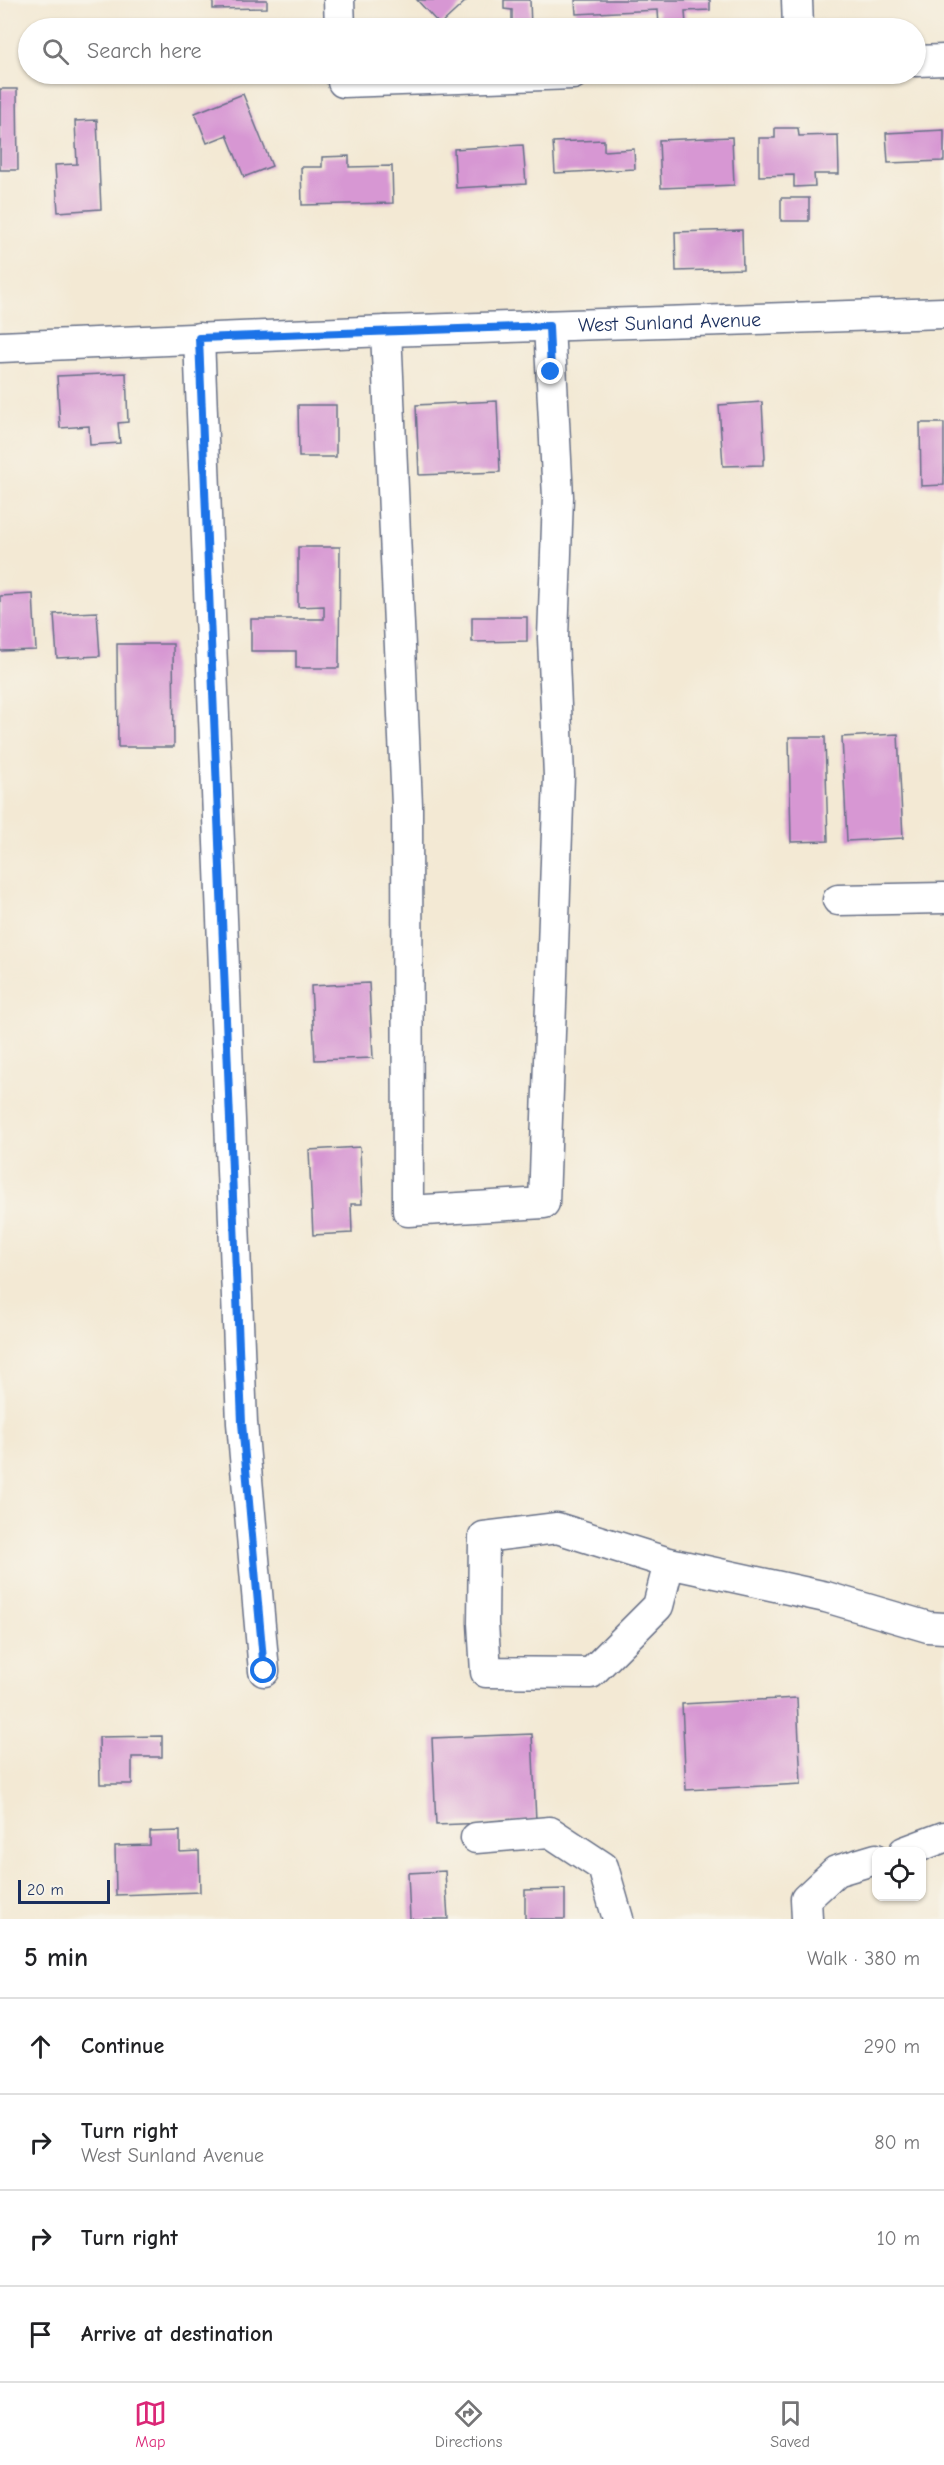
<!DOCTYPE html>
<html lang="en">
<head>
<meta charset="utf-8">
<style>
  body { margin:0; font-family:"Comic Neue",sans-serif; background:#f6f6f6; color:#202124 }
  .controls { position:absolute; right:18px; bottom:18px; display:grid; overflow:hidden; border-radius:12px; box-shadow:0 2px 4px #0004 }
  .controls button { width:54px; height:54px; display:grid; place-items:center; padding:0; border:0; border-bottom:2px solid #e0e0e0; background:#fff; color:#202124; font:30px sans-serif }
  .scale { position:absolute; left:18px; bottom:15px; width:92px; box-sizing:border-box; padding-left:6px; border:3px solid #1b2f5e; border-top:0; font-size:16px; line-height:21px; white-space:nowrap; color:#1b2f5e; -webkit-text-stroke:4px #f7f3e8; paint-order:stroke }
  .stop { position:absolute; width:18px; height:18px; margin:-14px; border:4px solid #1a73e8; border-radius:50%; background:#fff }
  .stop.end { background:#1a73e8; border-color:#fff; box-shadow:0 2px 6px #0008 }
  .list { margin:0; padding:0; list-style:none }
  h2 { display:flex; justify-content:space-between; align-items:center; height:78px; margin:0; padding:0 24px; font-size:26px }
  h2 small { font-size:20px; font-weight:400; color:#757577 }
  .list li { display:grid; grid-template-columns:39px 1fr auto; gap:18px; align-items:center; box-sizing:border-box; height:96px; padding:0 24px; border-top:2px solid #e0e0e0 }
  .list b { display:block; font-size:22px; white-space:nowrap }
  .list p { margin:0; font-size:20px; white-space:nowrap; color:#757577 }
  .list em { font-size:20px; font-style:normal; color:#757577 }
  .icon { flex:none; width:33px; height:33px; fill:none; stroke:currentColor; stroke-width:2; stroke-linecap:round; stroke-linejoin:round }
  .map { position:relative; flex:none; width:944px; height:1919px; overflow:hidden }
  .search { position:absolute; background:#fff; box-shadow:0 2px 4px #0004; left:18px; right:18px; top:18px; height:66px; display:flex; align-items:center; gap:15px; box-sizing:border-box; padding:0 21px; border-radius:33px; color:#757577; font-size:22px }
  .sheet { height:462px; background:#fff }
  nav { display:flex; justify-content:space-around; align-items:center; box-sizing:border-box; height:84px; border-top:2px solid #e0e0e0; background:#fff; font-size:16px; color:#757577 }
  nav a { display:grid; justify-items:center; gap:3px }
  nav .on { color:#db2777 }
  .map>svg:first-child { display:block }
  .building { fill:#d797d3 }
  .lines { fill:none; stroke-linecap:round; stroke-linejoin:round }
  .minor-casing { stroke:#677087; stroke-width:33 }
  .minor { stroke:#fff; stroke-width:30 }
  .route { stroke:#1a73e8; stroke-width:8 }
  .labels { text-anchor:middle; stroke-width:4.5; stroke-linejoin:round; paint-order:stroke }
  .street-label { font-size:20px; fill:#1b2f5e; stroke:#f7f3e8 }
</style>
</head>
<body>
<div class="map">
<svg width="944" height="1919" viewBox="0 0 944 1919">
  <rect width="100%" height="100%" fill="#f7f3e8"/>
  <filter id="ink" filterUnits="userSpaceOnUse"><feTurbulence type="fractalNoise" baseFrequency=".0167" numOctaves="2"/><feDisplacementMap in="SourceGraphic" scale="12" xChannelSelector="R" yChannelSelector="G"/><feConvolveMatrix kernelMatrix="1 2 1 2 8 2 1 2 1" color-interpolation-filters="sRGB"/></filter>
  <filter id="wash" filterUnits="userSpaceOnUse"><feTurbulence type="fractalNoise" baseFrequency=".008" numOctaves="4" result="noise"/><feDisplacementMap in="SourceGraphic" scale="24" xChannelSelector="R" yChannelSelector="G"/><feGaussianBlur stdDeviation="1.35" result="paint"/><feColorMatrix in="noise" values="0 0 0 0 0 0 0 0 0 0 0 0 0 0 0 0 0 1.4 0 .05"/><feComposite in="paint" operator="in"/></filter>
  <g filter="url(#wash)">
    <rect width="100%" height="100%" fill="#f3e9d4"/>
    <g id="blocks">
      <!-- building -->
      <g class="building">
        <polygon points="213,0 267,0 267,8 213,9"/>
        <polygon points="417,0 467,0 440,25"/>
        <polygon points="504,0 530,0 531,28 512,28 512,10 504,9"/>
        <polygon points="575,0 710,0 710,10 685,11 686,25 659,26 658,10 576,14"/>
        <polygon points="0,89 17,89 18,170 0,170"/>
        <polygon points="243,94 272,166 244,177 227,135 207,143 195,113"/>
        <polygon points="97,120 101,209 58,212 55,165 77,164 75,121"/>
        <polygon points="775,128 798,128 799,136 838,135 839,174 814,174 815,186 794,187 794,175 759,176 759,138 775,138"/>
        <polygon points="944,130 944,161 888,163 886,133"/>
        <polygon points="732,137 734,185 661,188 659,140"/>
        <polygon points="604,140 604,151 634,149 635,169 555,173 553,142"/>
        <polygon points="523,145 526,184 456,188 454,149"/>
        <polygon points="349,156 349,167 392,166 393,203 302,205 301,167 322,167 322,157"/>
        <rect x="781" y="198" width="28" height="23"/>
        <polygon points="742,230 743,269 676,271 675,232"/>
        <polygon points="126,373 128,422 118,423 120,443 90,445 89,426 60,428 57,376"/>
        <polygon points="497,401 500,472 419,475 416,405"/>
        <polygon points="762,402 765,459 763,460 763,465 723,466 719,405"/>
        <polygon points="298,405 336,405 336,457 299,457"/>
        <polygon points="920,423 944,423 944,485 921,486"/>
        <polygon points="298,547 340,547 339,668 296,668 296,651 251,651 251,619 324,619 324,606 298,607"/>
        <polygon points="33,594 36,650 0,651 0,596"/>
        <polygon points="97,612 100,656 57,658 54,614"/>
        <polygon points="472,617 527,617 527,641 472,642"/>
        <polygon points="117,644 173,644 174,747 118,747"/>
        <polygon points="898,734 903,838 847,841 842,737"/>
        <polygon points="789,737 825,737 828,841 791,842"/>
        <polygon points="369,983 373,1058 315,1060 311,986"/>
        <polygon points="360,1147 362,1204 351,1204 352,1233 313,1235 309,1150"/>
        <polygon points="797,1698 801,1784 686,1790 682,1704"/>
        <polygon points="532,1734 536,1821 436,1825 432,1738"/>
        <polygon points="162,1736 162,1757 132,1757 132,1784 100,1784 99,1737"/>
        <polygon points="180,1831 180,1852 199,1851 200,1892 116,1895 115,1846 150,1845 150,1832"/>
        <polygon points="445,1871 448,1919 410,1919 408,1873"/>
        <polygon points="565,1889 565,1919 525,1919 525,1890"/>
      </g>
    </g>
  </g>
  <g filter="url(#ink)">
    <use href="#blocks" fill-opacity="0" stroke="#677087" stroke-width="1.5"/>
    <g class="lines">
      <defs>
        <g id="minor">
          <polyline points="339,0 340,28"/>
          <polyline points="797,0 798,28"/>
          <polyline points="916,61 944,60"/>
          <polyline points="343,74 343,82 573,74"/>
          <polyline points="386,331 407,805 408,1211 544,1203 559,776 553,638 558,497 549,326"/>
          <polyline points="199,338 242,1423 264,1671"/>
          <path id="s1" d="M0,347l386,-16 558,-18"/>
          <polyline points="838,900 944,898"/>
          <polyline points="669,1563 658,1606 591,1673 486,1672 483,1623 484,1537 557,1528 669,1563 826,1597 928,1627 944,1628"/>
          <polyline points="476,1838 550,1832 603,1867 618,1919"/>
          <polyline points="904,1852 944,1837"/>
          <polyline points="807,1919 806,1899 836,1871 876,1859"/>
        </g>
      </defs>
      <!-- minor casing -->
      <use href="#minor" class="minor-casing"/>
      <!-- minor -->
      <use href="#minor" class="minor"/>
    </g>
  </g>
  <g class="lines" filter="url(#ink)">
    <!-- route -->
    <polyline class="route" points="264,1671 242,1423 199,338 549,326 551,372"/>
  </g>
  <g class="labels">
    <!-- street labels -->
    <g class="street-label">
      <text dy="7" stroke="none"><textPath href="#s1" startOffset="670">West Sunland Avenue</textPath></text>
    </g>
  </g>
</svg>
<div class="controls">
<button><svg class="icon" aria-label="locate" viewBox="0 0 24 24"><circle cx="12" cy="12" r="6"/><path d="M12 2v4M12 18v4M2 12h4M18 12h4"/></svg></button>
</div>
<div class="scale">20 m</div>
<div class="stop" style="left:264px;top:1671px"></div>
<div class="stop end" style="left:551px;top:372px"></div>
<div class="search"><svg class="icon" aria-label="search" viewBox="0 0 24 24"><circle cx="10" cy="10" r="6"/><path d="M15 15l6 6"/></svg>Search here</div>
</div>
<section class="sheet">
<h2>5 min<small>Walk · 380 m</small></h2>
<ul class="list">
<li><svg class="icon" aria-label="ahead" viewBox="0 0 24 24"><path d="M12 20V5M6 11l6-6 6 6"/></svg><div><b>Continue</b></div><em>290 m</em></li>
<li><svg class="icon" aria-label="right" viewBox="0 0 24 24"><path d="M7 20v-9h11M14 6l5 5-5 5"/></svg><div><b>Turn right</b><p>West Sunland Avenue</p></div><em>80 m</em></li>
<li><svg class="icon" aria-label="right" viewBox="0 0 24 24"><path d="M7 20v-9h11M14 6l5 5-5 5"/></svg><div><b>Turn right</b></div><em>10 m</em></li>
<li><svg class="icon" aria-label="arrive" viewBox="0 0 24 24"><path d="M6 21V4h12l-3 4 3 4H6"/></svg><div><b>Arrive at destination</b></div></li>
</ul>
</section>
<nav>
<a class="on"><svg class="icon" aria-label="map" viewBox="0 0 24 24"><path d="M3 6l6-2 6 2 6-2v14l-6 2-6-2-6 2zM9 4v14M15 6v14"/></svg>Map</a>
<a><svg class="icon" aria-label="directions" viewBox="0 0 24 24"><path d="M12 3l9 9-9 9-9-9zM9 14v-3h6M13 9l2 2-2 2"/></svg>Directions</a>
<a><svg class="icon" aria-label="saved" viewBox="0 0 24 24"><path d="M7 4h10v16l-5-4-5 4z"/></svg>Saved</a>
</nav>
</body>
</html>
